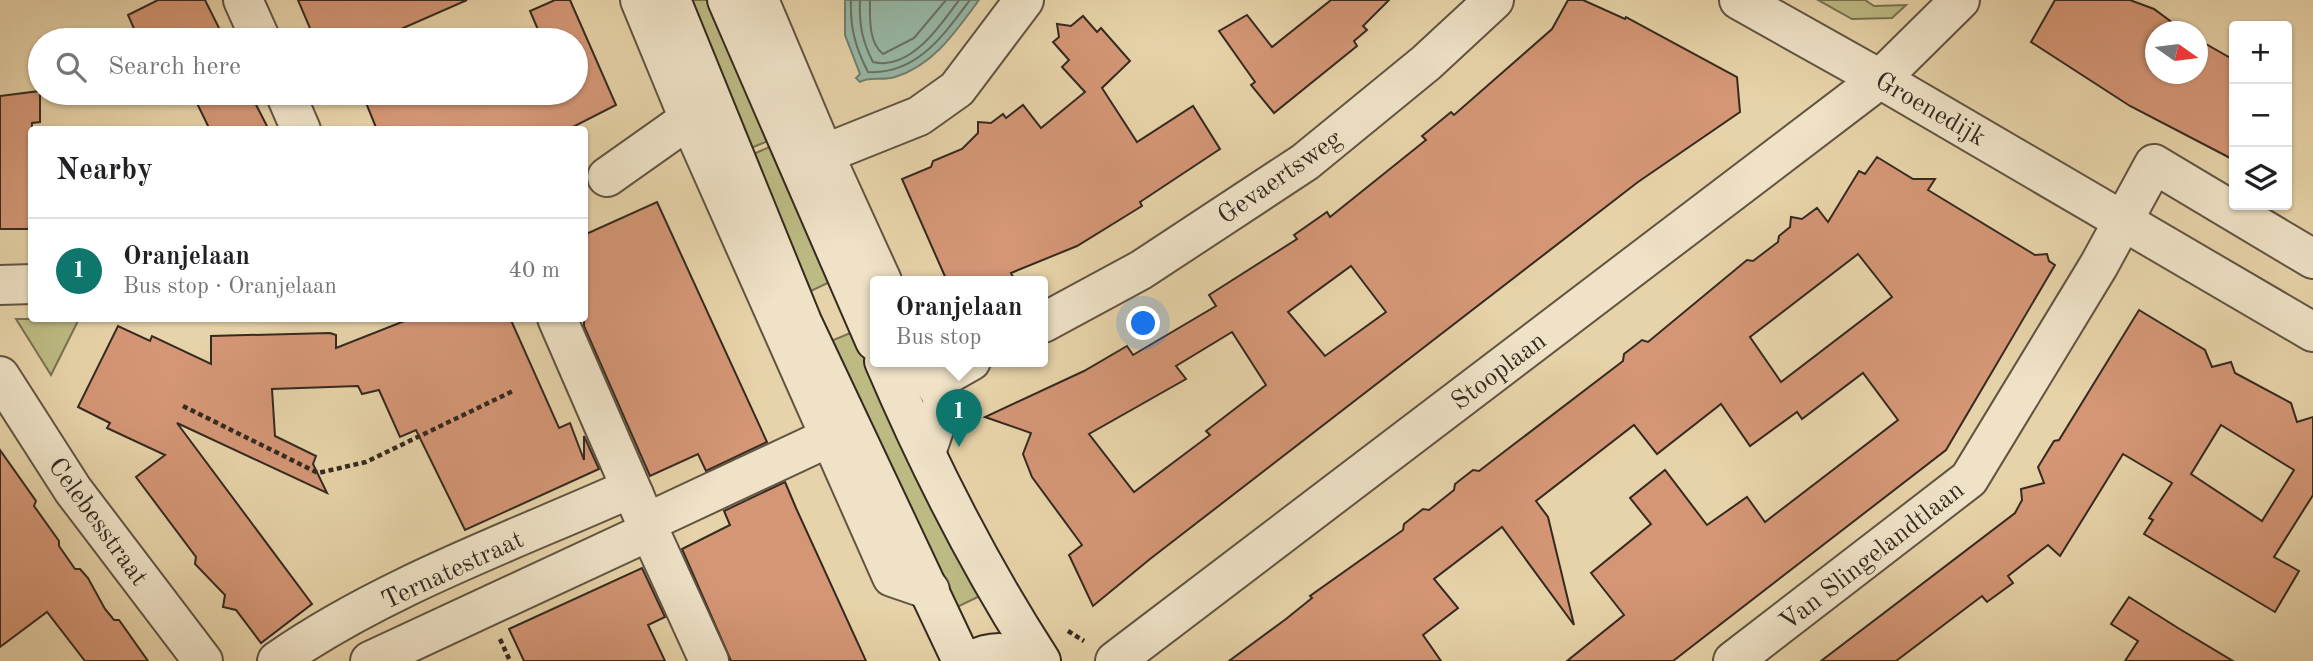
<!DOCTYPE html>
<html lang="en">
<head>
<meta charset="utf-8">
<style>
  body { margin:0; font-family:"Old Standard TT",serif; background:#f2f2f2; color:#202124 }
  .controls { position:absolute; right:21px; top:21px; display:grid; overflow:hidden; border-radius:7px; box-shadow:0 2px 5px #0004 }
  .controls button { width:63px; height:63px; display:grid; place-items:center; padding:0; border:0; border-bottom:2px solid #e0e0e0; background:#fff; color:#202124; font:35px sans-serif }
  .compass { position:absolute; left:2145px; top:21px; width:63px; height:63px; border-radius:50%; background:#fff; box-shadow:0 2px 5px #0004; rotate:104deg }
  .you { position:absolute; left:1144px; top:324px; width:24px; height:24px; margin:-18px; border:5px solid #fff; border-radius:50%; background:#1a73e8; box-shadow:0 0 0 10px #1a73e833 }
  .badge { display:grid; place-items:center; width:46px; height:46px; border-radius:50%; background:#0f766e; color:#fff; font-size:23px; font-weight:700 }
  .pin { position:absolute; translate:-50% -58px; filter:drop-shadow(0 2px 4px #0008) }
  .pin::after { content:''; position:absolute; top:37px; width:24px; height:21px; background:inherit; clip-path:polygon(0 0,100% 0,50% 100%) }
  .popup { position:absolute; left:870px; top:276px; width:178px; height:91px; box-sizing:border-box; display:grid; place-content:center; border-radius:7px; background:#fff; filter:drop-shadow(0 2px 5px #0005); font-size:23px; white-space:nowrap; color:#757577 }
  .popup b { font-size:26px; color:#202124 }
  .popup::after { content:''; position:absolute; left:50%; top:100%; margin-left:-14px; border:14px solid transparent; border-top-color:#fff }
  .list { margin:0; padding:0; list-style:none }
  h2 { display:flex; justify-content:space-between; align-items:center; height:91px; margin:0; padding:0 28px; font-size:30px }
  h2 small { font-size:23px; font-weight:400; color:#757577 }
  .list li { display:grid; grid-template-columns:46px 1fr auto; gap:21px; align-items:center; box-sizing:border-box; height:105px; padding:0 28px; border-top:2px solid #e0e0e0 }
  .list b { display:block; font-size:26px; white-space:nowrap }
  .list p { margin:0; font-size:23px; white-space:nowrap; color:#757577 }
  .list em { font-size:23px; font-style:normal; color:#757577 }
  .icon { flex:none; width:38px; height:38px; fill:none; stroke:currentColor; stroke-width:2; stroke-linecap:round; stroke-linejoin:round }
  .map { position:relative; flex:none; width:2313px; height:661px; overflow:hidden }
  .search { position:absolute; background:#fff; box-shadow:0 2px 5px #0004; left:28px; top:28px; width:560px; height:77px; display:flex; align-items:center; gap:18px; box-sizing:border-box; padding:0 24px; border-radius:38px; color:#757577; font-size:26px }
  .panel { position:absolute; background:#fff; box-shadow:0 2px 5px #0004; left:28px; top:126px; width:560px; height:196px; border-radius:7px }
  .map>svg:first-child { display:block }
  .green { fill:#bdba83; stroke:#787252; stroke-width:2 }
  .water { fill:#97b8a7; stroke:#6f7f71; stroke-width:2 }
  .lines { fill:none; stroke-linecap:round; stroke-linejoin:round }
  .shore { stroke:#667164; stroke-width:2 }
  .building { fill:#d49675; stroke:#342a20; stroke-width:2; fill-rule:evenodd }
  .street-casing { stroke:#615442; stroke-width:42 }
  .secondary-casing { stroke:#342a20; stroke-width:42 }
  .path { stroke:#342a20; stroke-width:4.5; stroke-dasharray:5 3.5; stroke-linecap:butt }
  .street { stroke:#efe2c7; stroke-width:38 }
  .secondary { stroke:#efe2c7; stroke-width:38 }
  .labels { text-anchor:middle; stroke-width:6; stroke-linejoin:round; paint-order:stroke }
  .street-label { font-size:26px; fill:#342a20; stroke:#efe2c7 }
</style>
</head>
<body>
<div class="map">
<svg width="2313" height="661" viewBox="0 0 2313 661">
  <rect width="100%" height="100%" fill="#e7d3a9"/>
  <filter id="stains"><feTurbulence type="fractalNoise" baseFrequency=".00286" numOctaves="4"/><feColorMatrix values="0 0 0 0 .2 0 0 0 0 .09 0 0 0 0 .02 0 0 0 .5 -.17"/></filter>
  <radialGradient id="worn" r=".72"><stop offset=".6" stop-color="#630" stop-opacity="0"/><stop offset="1" stop-color="#630" stop-opacity=".3"/></radialGradient>
  <!-- green -->
  <g class="green">
    <polygon points="688,0 714,0 773,139 751,148"/>
    <polygon points="1818,0 1865,0 1874,6 1906,5 1892,18 1852,19"/>
    <polygon points="774,145 834,280 811,291 751,155"/>
    <polygon points="16,319 79,319 51,375"/>
    <polygon points="855,331 982,595 953,609 831,341"/>
  </g>
  <!-- water -->
  <path class="water" d="M845,0h134c-23,31 -45,65 -84,77 -11,4 -27,-1 -35,5l-4,-4 4,-4 -15,-39z"/>
  <g class="lines">
    <!-- shore -->
    <g class="shore">
      <path d="M851,0c-1,27 4,47 17,72 48,3 75,-36 102,-72"/>
      <path d="M860,0c-1,24 2,41 13,62 37,9 67,-36 86,-62"/>
      <path d="M870,0c0,17 -2,42 13,54l31,-16 32,-38"/>
    </g>
  </g>
  <!-- building -->
  <g class="building">
    <polygon points="158,0 205,0 225,40 139,40 128,15"/>
    <polygon points="298,0 467,0 376,40 315,40"/>
    <polygon points="555,0 570,0 616,105 567,130 377,130 362,93 576,93 576,40 520,40 539,32 530,11"/>
    <polygon points="1331,0 1389,0 1363,26 1367,30 1354,41 1357,46 1274,113 1251,85 1255,82 1219,31 1247,15 1272,47"/>
    <path d="M1568,0h15l42,19 1,-2 111,60 3,35 -102,70 -488,377 -57,47 -24,-51 13,-10 -50,-68 -9,-23 8,-21 -46,-16 99,-46 43,-25 6,9 83,-49 -7,-11 88,-56 -3,-4 33,-23 3,5 96,-77 -4,-4 29,-24 3,3 98,-86zM1351,266l35,46 -61,44 -37,-44zM1232,332l34,53 -60,46 4,4 -76,57 -45,-58 97,-55 -10,-13z"/>
    <polygon points="2055,0 2130,0 2154,9 2185,32 2155,32 2155,74 2197,74 2197,39 2234,60 2234,160 2130,106 2031,42"/>
    <polygon points="1083,16 1097,32 1101,28 1130,61 1102,88 1137,142 1193,106 1220,149 1140,202 1142,206 1077,246 1011,273 1015,281 947,281 902,179 931,167 933,161 962,149 978,133 978,122 991,123 1003,114 1006,118 1023,105 1041,128 1085,92 1062,67 1069,60 1053,42 1059,37 1057,24 1071,26"/>
    <polygon points="40,91 40,122 32,123 32,229 0,229 0,96"/>
    <polygon points="182,93 250,93 269,130 210,130 193,95 185,99"/>
    <path d="M1877,157l36,22h22l-7,11 107,65 12,-1 2,7 6,4 -109,185 -273,211h-106l57,-46 -33,-42 60,-49 -21,-26 35,-28 42,55 40,-28 18,25 133,-102 -35,-47 -61,46 -5,-7 -47,34 -29,-42 -64,50 -23,-29 -98,76 12,16 26,108 -72,-98 -68,52 24,29 -35,27 18,26h-212l57,-42 26,-21 -2,-2 93,-66 1,-6 19,-15 6,1 25,-20 1,-6 18,-14 6,1 144,-110 1,-7 18,-14 6,2 99,-82 6,1 25,-19 1,-6 11,-9 1,-10 11,2 15,-11 11,14 31,-51 6,3zM1858,254l34,43 -111,85 -31,-45z"/>
    <polygon points="657,202 767,442 706,471 698,454 650,476 584,326 584,235"/>
    <path d="M2139,310l66,40 7,17 19,-5 4,11 56,30 6,19 16,-5v78l-39,62 25,14 -24,41 -131,-78 9,-14 -4,-2 23,-35 -49,-29 -63,102 -12,-11 -40,31 5,7 -26,19 -5,-6 -86,65h-75l194,-148 7,-13 -1,-11 23,-6 -6,-16 16,-26 5,-1zM2221,425l73,45 -32,51 -71,-47z"/>
    <polygon points="412,318 510,318 559,428 570,423 584,460 584,436 599,469 465,530 416,430 400,437 379,390 362,394 358,386 272,389 275,436 316,456 313,464 327,493 177,423 312,604 261,643 236,610 223,607 225,595 195,564 196,557 136,477 165,455 107,428 110,423 78,407 118,326 150,341 152,336 211,364 211,336 330,333 336,335 336,348"/>
    <polygon points="0,450 36,501 34,506 59,541 59,546 75,569 80,569 88,578 105,609 114,620 119,620 148,661 85,661 47,612 0,647"/>
    <polygon points="785,482 796,508 866,661 731,661 682,549 730,525 724,511"/>
    <polygon points="642,568 665,617 648,625 665,661 524,661 509,629"/>
    <polygon points="2129,597 2178,628 2233,661 2125,661 2138,641 2111,624"/>
  </g>
  <g class="lines">
    <defs>
      <g id="street">
        <polyline points="243,0 261,40"/>
        <polyline points="640,0 689,119 892,577 930,590"/>
        <polyline points="759,0 824,154 882,281"/>
        <polyline points="1739,0 1880,79 2313,332"/>
        <polyline points="285,93 301,130"/>
        <polyline points="824,154 919,116 957,89 1024,0"/>
        <polyline points="607,177 689,119"/>
        <polyline points="0,285 32,284"/>
        <polyline points="557,318 634,495"/>
        <polyline points="1043,323 1141,270 1305,162 1426,63 1494,0"/>
        <polyline points="922,361 944,400 926,453"/>
        <polyline points="0,376 73,490 203,661"/>
        <polyline points="934,382 971,361"/>
        <path d="M277,661c101,-71 230,-118 343,-168l14,2 12,28 -5,12 -271,126"/>
        <polyline points="709,661 646,523 832,436"/>
        <polyline points="1115,661 1880,79 1960,0"/>
        <polyline points="1733,661 1969,479 2099,265 2154,164 2313,259"/>
      </g>
      <g id="secondary">
        <polyline points="671,0 802,322 962,661"/>
        <polyline points="727,0 875,341"/>
        <path d="M884,361c44,103 96,206 157,300"/>
        <path d="M971,661c22,-12 38,-9 59,0"/>
      </g>
    </defs>
    <!-- street casing -->
    <use href="#street" class="street-casing"/>
    <!-- secondary casing -->
    <use href="#secondary" class="secondary-casing"/>
    <!-- path -->
    <g class="path">
      <polyline points="183,406 318,473 366,462 513,391"/>
      <polyline points="1068,631 1084,641"/>
      <polyline points="500,639 510,661"/>
    </g>
    <!-- street -->
    <use href="#street" class="street"/>
    <!-- secondary -->
    <use href="#secondary" class="secondary"/>
  </g>
  <g class="labels">
    <!-- street labels -->
    <g class="street-label">
      <text transform="translate(1931 108) rotate(30)" y="9">Groenedijk</text>
      <text transform="translate(1279 176) rotate(-35)" y="9">Gevaertsweg</text>
      <text transform="translate(1498 370) rotate(-37)" y="9">Stooplaan</text>
      <text transform="translate(99 521) rotate(54)" y="9">Celebesstraat</text>
      <text transform="translate(1871 555) rotate(-38)" y="9">Van Slingelandtlaan</text>
      <text transform="translate(452 569) rotate(-25)" y="9">Ternatestraat</text>
    </g>
  </g>
  <rect width="100%" height="100%" filter="url(#stains)"/>
  <rect width="100%" height="100%" fill="url(#worn)"/>
</svg>
<div class="controls">
<button>+</button>
<button>−</button>
<button><svg class="icon" aria-label="layers" viewBox="0 0 24 24"><path d="M12 4l9 5-9 5-9-5zM3 14l9 5 9-5"/></svg></button>
</div>
<svg class="compass" viewBox="-18 -18 36 36"><path d="M0-13l5 13h-10z" fill="#e53935"/><path d="M0 13l5-13h-10z" fill="#757577"/></svg>
<div class="you"></div>
<div class="pin badge" style="left:959px;top:447px">1</div>
<div class="popup"><b>Oranjelaan</b>Bus stop</div>
<div class="search"><svg class="icon" aria-label="search" viewBox="0 0 24 24"><circle cx="10" cy="10" r="6"/><path d="M15 15l6 6"/></svg>Search here</div>
<section class="panel">
<h2>Nearby<small></small></h2>
<ul class="list">
<li><span class="badge">1</span><div><b>Oranjelaan</b><p>Bus stop · Oranjelaan</p></div><em>40 m</em></li>
</ul>
</section>
</div>
</body>
</html>
